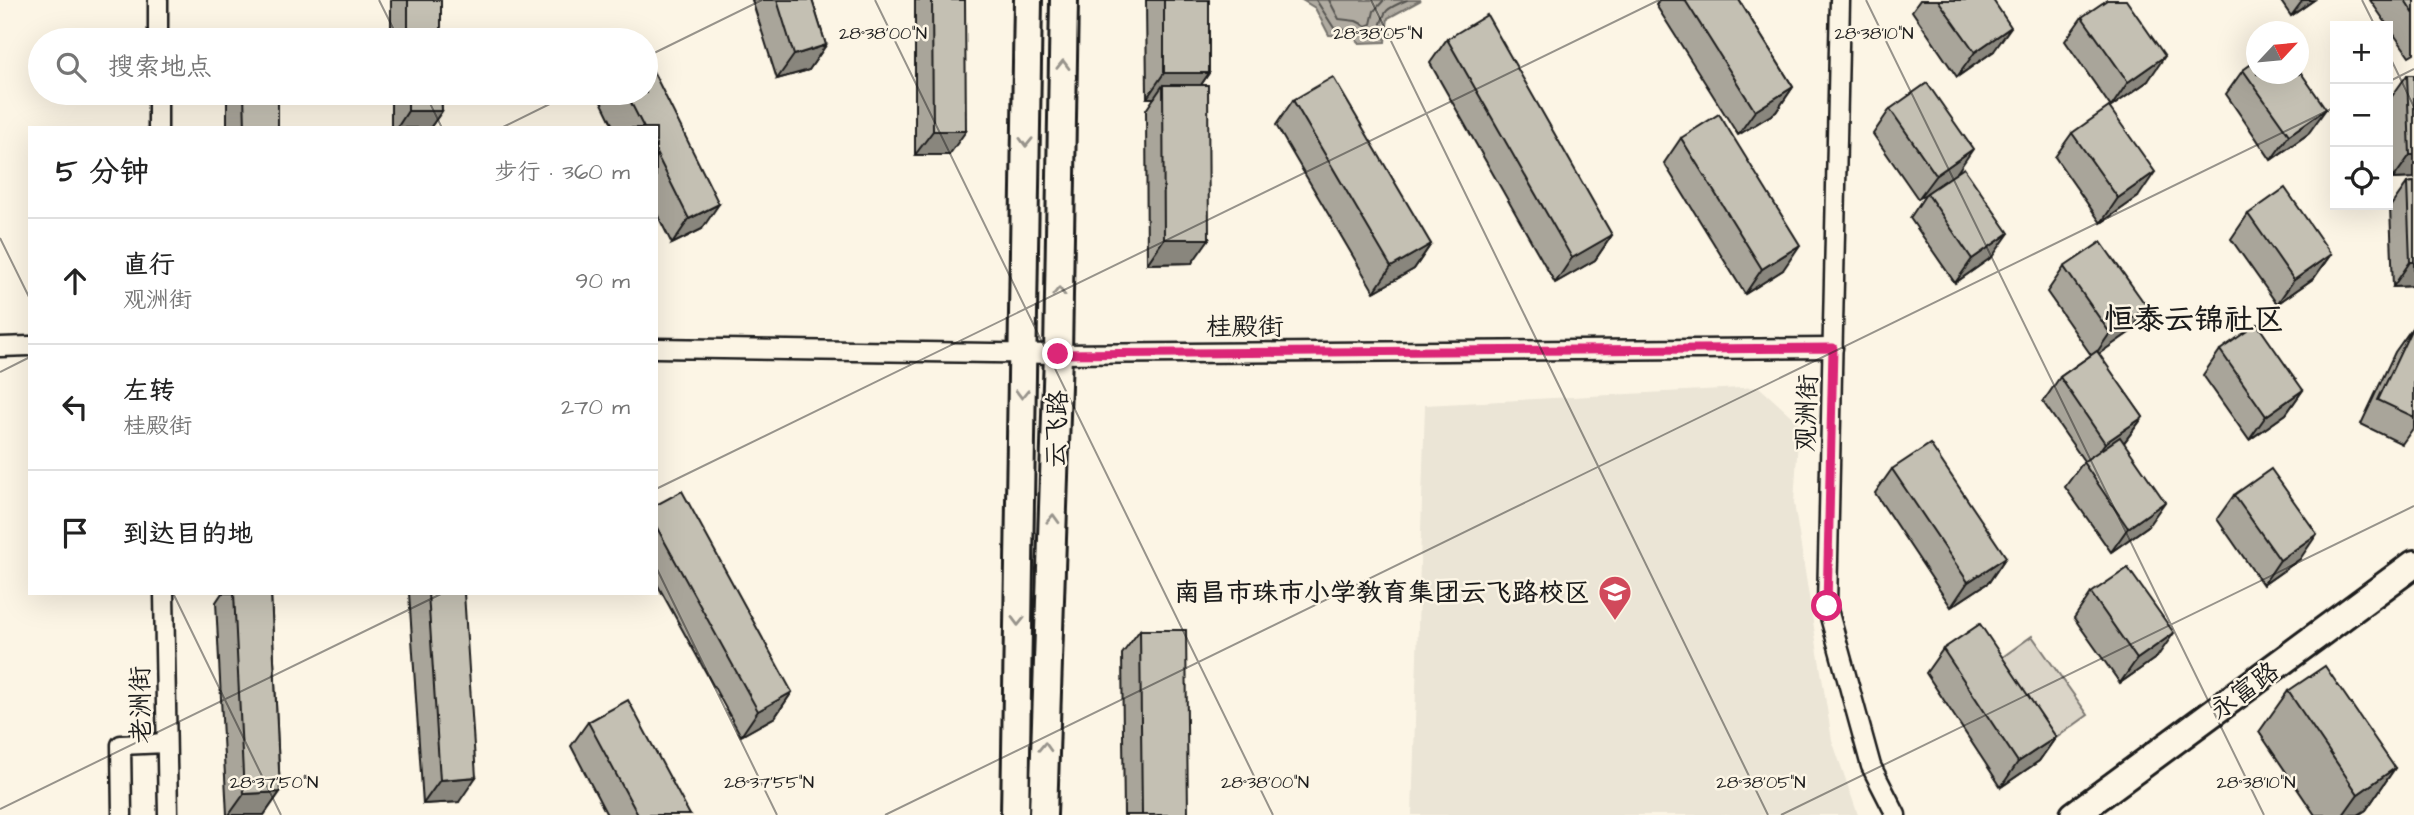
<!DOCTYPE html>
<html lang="zh">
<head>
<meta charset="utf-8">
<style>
  body { margin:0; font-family:"Architects Daughter","LXGW WenKai TC",sans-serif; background:#f2f2f2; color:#222 }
  .controls { position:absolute; right:21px; top:21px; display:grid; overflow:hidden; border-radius:0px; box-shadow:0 7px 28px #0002 }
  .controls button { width:63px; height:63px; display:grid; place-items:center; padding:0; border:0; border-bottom:2px solid #e0e0e0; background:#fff; color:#222; font:35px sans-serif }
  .compass { position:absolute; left:2246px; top:21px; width:63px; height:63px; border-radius:50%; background:#fff; box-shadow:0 7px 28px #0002; rotate:64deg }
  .stop { position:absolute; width:21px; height:21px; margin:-16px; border:5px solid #db2777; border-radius:50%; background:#fff }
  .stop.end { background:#db2777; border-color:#fff; box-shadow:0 2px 7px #0008 }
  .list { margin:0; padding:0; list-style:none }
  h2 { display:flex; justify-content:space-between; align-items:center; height:91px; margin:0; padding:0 28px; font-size:30px }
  h2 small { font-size:23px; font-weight:400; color:#767676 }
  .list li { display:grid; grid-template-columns:46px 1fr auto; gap:21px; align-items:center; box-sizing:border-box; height:126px; padding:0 28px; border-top:2px solid #e0e0e0 }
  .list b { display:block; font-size:26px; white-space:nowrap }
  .list p { margin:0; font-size:23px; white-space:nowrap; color:#767676 }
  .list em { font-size:23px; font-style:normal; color:#767676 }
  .icon { flex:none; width:38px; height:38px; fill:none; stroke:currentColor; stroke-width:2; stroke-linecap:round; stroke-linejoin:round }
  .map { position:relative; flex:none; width:2414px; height:815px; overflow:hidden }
  .search { position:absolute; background:#fff; box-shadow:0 7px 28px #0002; left:28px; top:28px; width:630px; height:77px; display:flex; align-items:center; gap:18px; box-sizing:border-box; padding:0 24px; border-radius:38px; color:#767676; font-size:26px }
  .panel { position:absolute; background:#fff; box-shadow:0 7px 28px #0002; left:28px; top:126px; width:630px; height:469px; border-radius:0px }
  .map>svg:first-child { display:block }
  .built { fill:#ebe5d6 }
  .green { fill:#dbd5c8; stroke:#7c7872; stroke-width:2 }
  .water { fill:#b0aba1; stroke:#75726c; stroke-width:2 }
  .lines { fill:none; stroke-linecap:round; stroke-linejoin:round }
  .shore { stroke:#575551; stroke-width:2 }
  .street-casing { stroke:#1c1c1c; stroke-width:23 }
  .secondary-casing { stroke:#1c1c1c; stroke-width:32 }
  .street { stroke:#fcf5e5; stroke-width:18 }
  .secondary { stroke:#fcf5e5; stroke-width:26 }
  .wall { fill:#a9a59a; stroke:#1c1c1c; stroke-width:2 }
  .shaded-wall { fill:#89867d; stroke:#1c1c1c; stroke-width:2 }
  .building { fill:#c4c0b3; stroke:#1c1c1c; stroke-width:2 }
  .oneway { stroke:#97938b }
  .route { stroke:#db2777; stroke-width:9 }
  .ticks { fill:none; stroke:#1c1c1c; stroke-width:2; stroke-opacity:0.45 }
  .labels { text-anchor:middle; stroke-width:5; stroke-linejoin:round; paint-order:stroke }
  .street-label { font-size:26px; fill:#1c1c1c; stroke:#fcf5e5 }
  .poi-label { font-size:26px; font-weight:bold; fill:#1c1c1c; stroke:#fcf5e5; text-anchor:end }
  .quarter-label { font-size:30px; font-weight:bold; fill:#1c1c1c; stroke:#fcf5e5 }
  .ticks-label { font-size:18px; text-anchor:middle; fill:#1c1c1c; stroke:#fcf5e5; stroke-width:5; stroke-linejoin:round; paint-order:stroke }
</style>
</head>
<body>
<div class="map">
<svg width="2414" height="815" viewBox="0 0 2414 815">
  <rect width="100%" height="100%" fill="#fcf5e5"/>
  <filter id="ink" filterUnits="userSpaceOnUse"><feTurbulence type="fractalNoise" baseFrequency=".0143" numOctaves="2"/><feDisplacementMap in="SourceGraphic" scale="14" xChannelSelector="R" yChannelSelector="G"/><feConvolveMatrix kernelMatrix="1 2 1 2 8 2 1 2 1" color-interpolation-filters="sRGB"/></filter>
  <g filter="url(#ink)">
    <!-- built -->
    <polygon class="built" points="1759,387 1799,423 1794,503 1832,740 1858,815 1412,815 1425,405"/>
    <!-- green -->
    <polygon class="green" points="2032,636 2088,715 2042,748 1986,669"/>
    <!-- water -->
    <polygon class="water" points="1302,0 1421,0 1388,18 1385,42 1359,43 1352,36 1329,35 1315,8"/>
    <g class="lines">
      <!-- shore -->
      <g class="shore">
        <path d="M1316,0l18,28c15,2 29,7 44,6 7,-24 5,-24 29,-34"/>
        <polyline points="1329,0 1339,19 1356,21 1366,26 1371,24 1374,11 1384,0"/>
      </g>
      <defs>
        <g id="street">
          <polyline points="158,0 158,40"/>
          <polyline points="1840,0 1827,606 1871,766 1896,815"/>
          <polyline points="158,93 158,128"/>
          <polyline points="0,347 30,346"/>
          <polyline points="656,348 1058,354 1833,348"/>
          <polyline points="164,593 168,815"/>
          <polyline points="122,815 121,745 166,743"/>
        </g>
        <g id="secondary">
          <polyline points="1015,815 1028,0"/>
          <polyline points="1043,815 1058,354 1064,0"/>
          <polyline points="2074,815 2414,564"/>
        </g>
      </defs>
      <!-- street casing -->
      <use href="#street" class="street-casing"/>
      <!-- secondary casing -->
      <use href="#secondary" class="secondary-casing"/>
      <!-- street -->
      <use href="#street" class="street"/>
      <!-- secondary -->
      <use href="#secondary" class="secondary"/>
    </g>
    <!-- wall -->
    <g class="wall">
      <rect x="391" y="0" width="50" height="40"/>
      <polygon points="752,0 812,0 826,45 809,70 777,79"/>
      <polygon points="915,0 965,0 949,155 915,155"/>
      <polygon points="1146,0 1209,0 1209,73 1201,85 1192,263 1147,264 1146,110 1154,98 1147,98"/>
      <polygon points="1659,0 1739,0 1793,87 1776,112 1738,135 1656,5"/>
      <polygon points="1920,0 1993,0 1994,51 1957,77 1912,11"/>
      <polygon points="2280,0 2314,0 2291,16"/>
      <polygon points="2370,0 2414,0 2414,53 2409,56"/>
      <polygon points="2082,17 2148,81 2111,107 2065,41"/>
      <polygon points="1447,39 1612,235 1595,260 1555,283 1430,63"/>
      <polygon points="2243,70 2308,134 2271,160 2226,94"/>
      <polygon points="2407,75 2414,75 2414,178 2393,179 2390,99"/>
      <rect x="227" y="93" width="51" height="35"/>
      <polygon points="391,93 441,93 442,111 430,128 391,128"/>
      <polygon points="597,93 646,93 702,229 672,244 656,212 656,128 614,128"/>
      <polygon points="1293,100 1431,244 1414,269 1374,292 1276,125"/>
      <polygon points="1890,109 1956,173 1992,257 1955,283 1910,218 1926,194 1918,199 1873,134"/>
      <polygon points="2072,133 2138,197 2101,223 2055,157"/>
      <polygon points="1681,138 1783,270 1745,294 1664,163"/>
      <polygon points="2414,182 2414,286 2393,287 2390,207 2407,183"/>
      <polygon points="2248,214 2331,254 2314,278 2277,304 2231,239"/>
      <polygon points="2064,267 2130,332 2098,354 2143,417 2124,443 2148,526 2111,552 2065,487 2084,461 2043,402 2060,377 2091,355 2047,292"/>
      <polygon points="2412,328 2414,329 2414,427 2402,444 2361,424 2395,352"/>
      <polygon points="2220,350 2303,390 2286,414 2249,440 2203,375"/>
      <polygon points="1892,469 2006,557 1989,582 1951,607 1875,493"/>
      <polygon points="2234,495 2300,559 2263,585 2217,519"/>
      <polygon points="656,505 792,692 775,717 741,736 656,582"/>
      <polygon points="222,593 271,593 280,792 264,815 227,815 216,602"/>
      <polygon points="409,593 464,593 459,802 423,804"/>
      <polygon points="2091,593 2157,657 2120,683 2074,618"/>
      <polygon points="1140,630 1188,815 1124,815 1122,654"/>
      <polygon points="1943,649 2056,737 2039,761 2001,787 1926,673"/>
      <polygon points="2288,691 2395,768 2366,810 2358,815 2315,815 2259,732"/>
      <polygon points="588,722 690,815 607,815 571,746"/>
    </g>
    <!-- shaded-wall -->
    <g class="shaded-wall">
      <polygon points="2303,0 2314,0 2291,16"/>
      <polygon points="2011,27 1994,51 1957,77 1975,52"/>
      <polygon points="826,45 809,70 777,79 794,55"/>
      <polygon points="2165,56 2148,81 2111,107 2128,82"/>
      <polygon points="1164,73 1209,73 1192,98 1163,85 1154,98 1147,98"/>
      <polygon points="1793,87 1776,112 1738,135 1755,111"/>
      <polygon points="2326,109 2308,134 2271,160 2289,135"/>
      <polygon points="408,111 442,111 430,128 397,128"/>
      <polygon points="933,131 966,131 949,155 915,155"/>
      <polygon points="1973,149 1956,174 1918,199 1936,175"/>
      <polygon points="2410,155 2414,155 2414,178 2393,179"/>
      <polygon points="2155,172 2138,197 2101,223 2118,198"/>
      <polygon points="719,204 702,229 672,244 689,219"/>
      <polygon points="2009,233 1992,257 1955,283 1972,259"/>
      <polygon points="1612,235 1595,260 1555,283 1572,258"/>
      <polygon points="1164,239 1209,239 1192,263 1147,264"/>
      <polygon points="1431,244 1414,269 1374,292 1391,267"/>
      <polygon points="1800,245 1783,270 1745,294 1762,269"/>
      <polygon points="2331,254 2314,278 2277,304 2294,280"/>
      <polygon points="2410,262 2414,262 2414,286 2393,287"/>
      <polygon points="2147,307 2130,332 2093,358 2110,333"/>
      <polygon points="2303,390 2286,414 2249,440 2266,416"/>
      <polygon points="2143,417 2125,441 2088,467 2105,443"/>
      <polygon points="2165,502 2148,526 2111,552 2128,528"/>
      <polygon points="2317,534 2300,559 2263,585 2280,560"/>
      <polygon points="2006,557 1989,582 1951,607 1968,582"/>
      <polygon points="2174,633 2157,657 2120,683 2137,659"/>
      <polygon points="792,692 775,717 741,736 758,711"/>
      <polygon points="2056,737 2039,761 2001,787 2018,762"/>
      <polygon points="2395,768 2366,810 2358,815 2343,815 2358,794"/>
      <polygon points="476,777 459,802 423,804 440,780"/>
      <polygon points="280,792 264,815 229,815 244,794"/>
    </g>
    <!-- building -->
    <g class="building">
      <rect x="408" y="0" width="33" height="40"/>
      <polygon points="777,0 812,0 826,45 794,55"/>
      <polygon points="932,0 965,0 966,131 933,131"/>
      <rect x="1164" y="0" width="45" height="73"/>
      <polygon points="1685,0 1739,0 1793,87 1755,111"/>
      <polygon points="1938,0 1993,0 2011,27 1975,52"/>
      <polygon points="2107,0 2126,0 2165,56 2128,82 2082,17"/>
      <polygon points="2405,0 2414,0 2414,14"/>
      <polygon points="1487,15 1612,235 1572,258 1447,39"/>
      <polygon points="646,57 719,204 689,219 656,153 656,128 644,128 626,93 646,93"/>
      <polygon points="2257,60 2257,74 2299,74 2299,70 2326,109 2289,135 2243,70"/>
      <polygon points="2407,75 2414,75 2414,155 2410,155"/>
      <polygon points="1333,77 1431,244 1391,267 1293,100"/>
      <polygon points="1927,83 1973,149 1936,175 1890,109"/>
      <polygon points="1163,85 1208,85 1209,239 1164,239"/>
      <polygon points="244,93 278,93 278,128 245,128"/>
      <polygon points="408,93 441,93 442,111 408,111"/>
      <polygon points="2109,107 2155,172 2118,198 2072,133"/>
      <polygon points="1719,114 1800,245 1762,269 1681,138"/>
      <polygon points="1964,168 2009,233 1972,259 1927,193"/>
      <polygon points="2414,182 2414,262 2410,262 2407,183"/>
      <polygon points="2285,188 2331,254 2294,280 2248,214"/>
      <polygon points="2101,242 2147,307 2110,333 2064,267"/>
      <polygon points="2257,324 2303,390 2266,416 2220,350"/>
      <polygon points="2412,328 2414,329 2414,417 2378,400"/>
      <polygon points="2097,351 2143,417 2105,443 2060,377"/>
      <polygon points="2120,437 2165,502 2128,528 2083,462"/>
      <polygon points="1930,444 2006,557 1968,582 1892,469"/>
      <polygon points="2271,469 2317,534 2280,560 2234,495"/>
      <polygon points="682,491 792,692 758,711 656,526 656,505"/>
      <polygon points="2128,568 2174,633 2137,659 2091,593"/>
      <polygon points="234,593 271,593 280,792 244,794"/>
      <polygon points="428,593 464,593 476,777 440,780"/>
      <polygon points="1980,624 2056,737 2018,762 1943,649"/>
      <polygon points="1140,630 1186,630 1188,815 1142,815"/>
      <polygon points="2325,666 2395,768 2358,794 2288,691"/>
      <polygon points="628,700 690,815 638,815 588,722"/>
    </g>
    <!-- one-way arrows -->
    <defs><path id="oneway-chevron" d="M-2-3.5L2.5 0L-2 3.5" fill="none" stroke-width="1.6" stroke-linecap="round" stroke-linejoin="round" transform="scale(1.75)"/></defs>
    <g class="oneway">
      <use href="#oneway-chevron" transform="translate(1063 65) rotate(-89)"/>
      <use href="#oneway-chevron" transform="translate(1026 142) rotate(91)"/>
      <use href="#oneway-chevron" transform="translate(1059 292) rotate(-89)"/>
      <use href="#oneway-chevron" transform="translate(1022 394) rotate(91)"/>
      <use href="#oneway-chevron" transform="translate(1053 519) rotate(-88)"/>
      <use href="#oneway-chevron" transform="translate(1018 621) rotate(91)"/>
      <use href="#oneway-chevron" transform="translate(1045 747) rotate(-88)"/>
    </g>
  </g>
  <g class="lines" filter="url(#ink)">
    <!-- route -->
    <polyline class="route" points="1058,354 1833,348 1827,606"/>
  </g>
  <!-- ticks -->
  <path class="ticks" d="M379,0l20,40M875,0l398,815M1371,0l397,815M1866,0l398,815M2362,0l13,26M2388,53l26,54M646,57l116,-57M2388,82l26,-13M425,93l17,35M501,128l71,-35M0,238l30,61M0,372l30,-15M656,489l1003,-489M656,567l121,248M173,593l108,222M0,809l443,-216M885,815l1450,-708M1781,815l633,-309"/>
  <!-- icons -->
  <defs>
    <symbol id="school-pin" viewBox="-11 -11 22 30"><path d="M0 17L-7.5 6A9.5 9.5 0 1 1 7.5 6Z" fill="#d1495b" stroke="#fcf5e5"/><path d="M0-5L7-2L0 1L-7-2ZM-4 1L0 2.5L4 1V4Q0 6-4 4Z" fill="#fff"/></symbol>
  </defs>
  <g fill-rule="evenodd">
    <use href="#school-pin" x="1596" y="573" width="38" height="52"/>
  </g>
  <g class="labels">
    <!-- street labels -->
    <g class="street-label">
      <text x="1245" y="335">桂殿街</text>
      <text transform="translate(1806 413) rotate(-88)" y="9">观洲街</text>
      <text transform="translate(1056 429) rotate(-88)" y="9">云飞路</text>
      <text transform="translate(2244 690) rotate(-36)" y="9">永富路</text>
      <text transform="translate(140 705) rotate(-91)" y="9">老洲街</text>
    </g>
    <!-- poi labels -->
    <g class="poi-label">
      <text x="1590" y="601">南昌市珠市小学教育集团云飞路校区</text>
    </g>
    <!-- quarter labels -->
    <g class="quarter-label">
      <text x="2194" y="329">恒泰云锦社区</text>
    </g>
  </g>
  <g class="ticks-label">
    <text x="883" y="39">28°38'00"N</text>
    <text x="1378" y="39">28°38'05"N</text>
    <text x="1874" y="39">28°38'10"N</text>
    <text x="274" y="788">28°37'50"N</text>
    <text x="769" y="788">28°37'55"N</text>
    <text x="1265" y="788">28°38'00"N</text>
    <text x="1761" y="788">28°38'05"N</text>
    <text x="2256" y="788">28°38'10"N</text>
  </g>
</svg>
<div class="controls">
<button>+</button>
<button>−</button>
<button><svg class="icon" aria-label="locate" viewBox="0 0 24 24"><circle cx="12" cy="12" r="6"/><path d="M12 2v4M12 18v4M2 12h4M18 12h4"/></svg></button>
</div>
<svg class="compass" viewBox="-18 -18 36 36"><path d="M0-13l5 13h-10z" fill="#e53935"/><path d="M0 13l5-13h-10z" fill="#767676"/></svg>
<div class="stop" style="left:1827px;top:606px"></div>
<div class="stop end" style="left:1058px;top:354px"></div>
<div class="search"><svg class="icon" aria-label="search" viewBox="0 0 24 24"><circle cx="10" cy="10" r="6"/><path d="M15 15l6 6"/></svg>搜索地点</div>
<section class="panel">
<h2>5 分钟<small>步行 · 360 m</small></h2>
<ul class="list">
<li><svg class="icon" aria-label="ahead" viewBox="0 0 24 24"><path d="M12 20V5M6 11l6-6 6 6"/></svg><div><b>直行</b><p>观洲街</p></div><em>90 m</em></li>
<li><svg class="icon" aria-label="left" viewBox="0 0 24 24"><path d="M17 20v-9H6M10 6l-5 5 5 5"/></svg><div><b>左转</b><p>桂殿街</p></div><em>270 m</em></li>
<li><svg class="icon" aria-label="arrive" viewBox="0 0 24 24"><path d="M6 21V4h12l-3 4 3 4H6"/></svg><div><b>到达目的地</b></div></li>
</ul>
</section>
</div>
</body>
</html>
